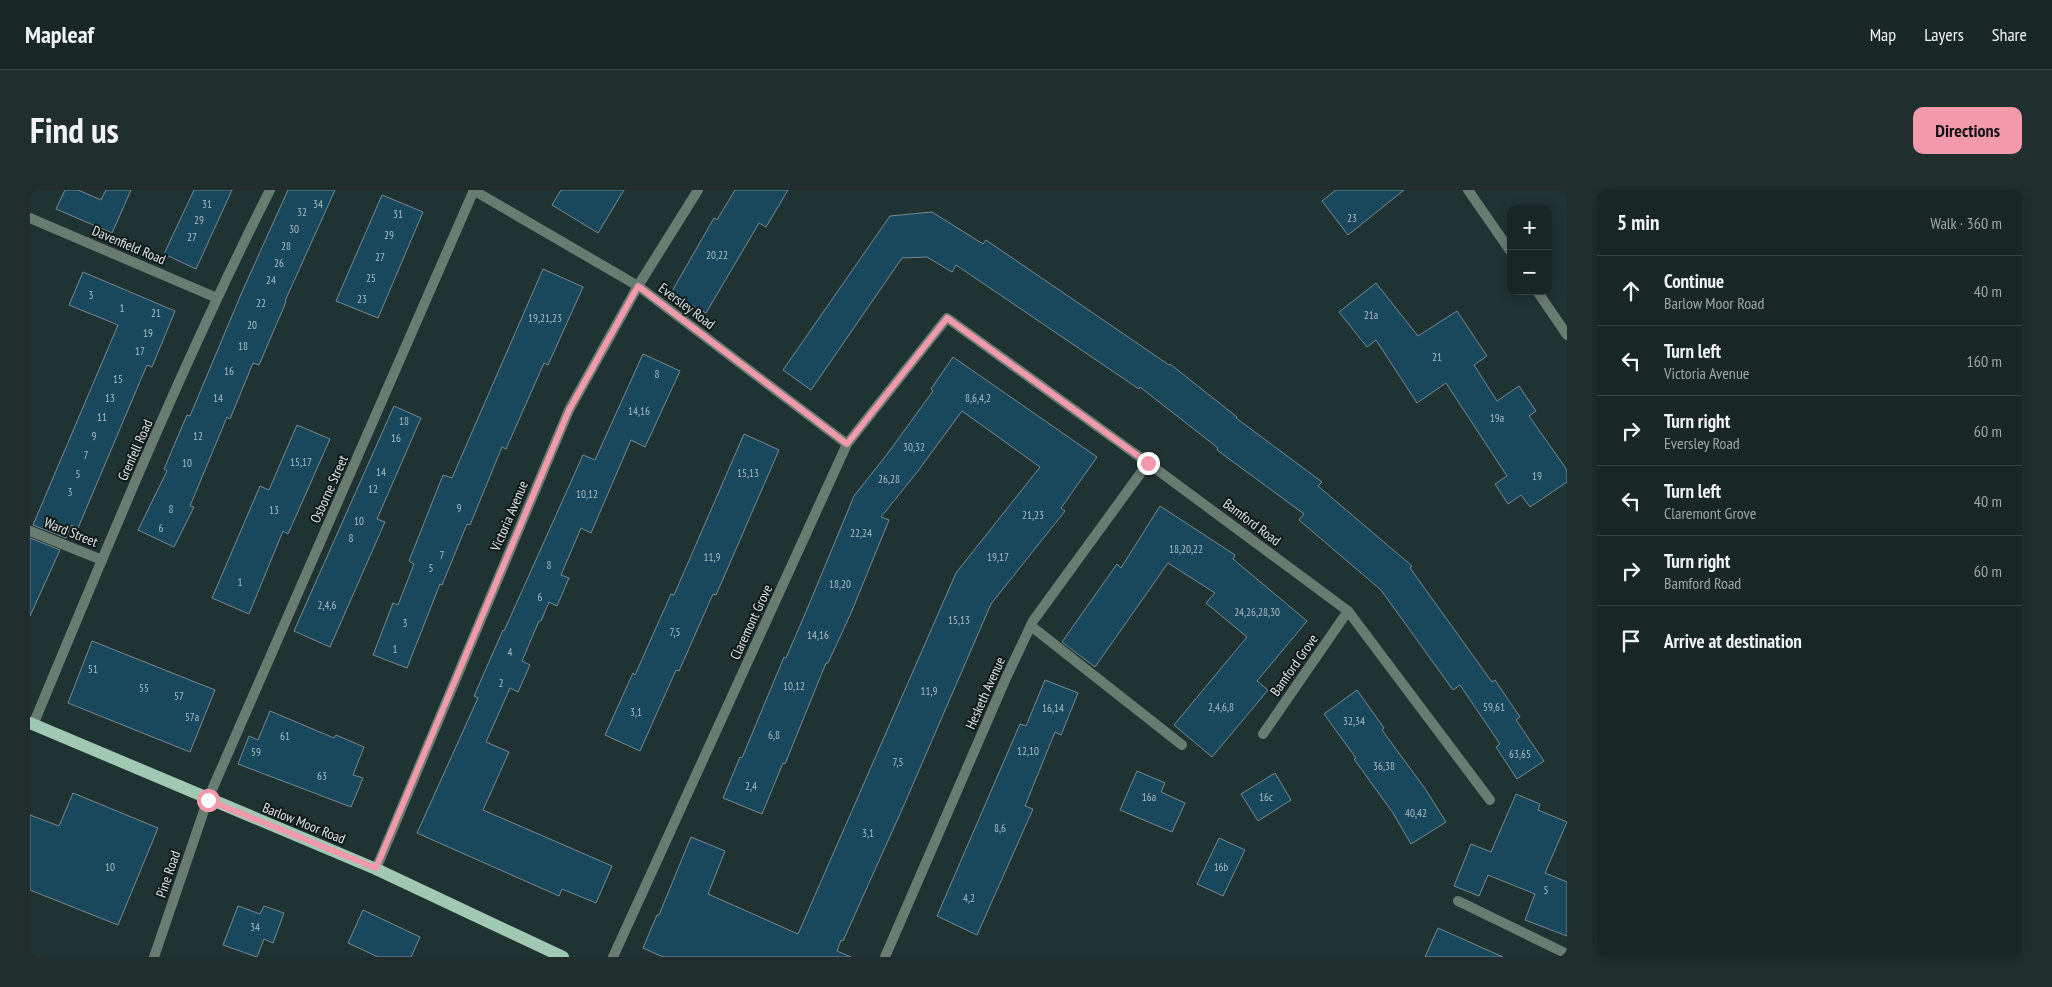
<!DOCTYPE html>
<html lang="en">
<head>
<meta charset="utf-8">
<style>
  body { margin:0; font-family:"PT Sans Narrow",sans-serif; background:#212e2e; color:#f1f3f6 }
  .controls { position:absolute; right:15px; top:15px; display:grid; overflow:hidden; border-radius:10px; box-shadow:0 2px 12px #0003 }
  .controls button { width:45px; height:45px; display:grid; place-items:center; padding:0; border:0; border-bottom:1px solid #364343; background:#182626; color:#f1f3f6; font:25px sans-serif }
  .stop { position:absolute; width:15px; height:15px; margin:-11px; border:4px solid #f29aac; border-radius:50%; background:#fff }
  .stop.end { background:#f29aac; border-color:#fff; box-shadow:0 1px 5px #0008 }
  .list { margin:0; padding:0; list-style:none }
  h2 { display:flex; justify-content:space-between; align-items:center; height:65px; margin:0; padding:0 20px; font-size:21px }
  h2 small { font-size:16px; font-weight:400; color:#9fa5a7 }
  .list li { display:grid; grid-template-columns:32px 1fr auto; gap:15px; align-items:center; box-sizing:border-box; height:70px; padding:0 20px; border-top:1px solid #364343 }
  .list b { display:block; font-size:19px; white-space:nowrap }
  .list p { margin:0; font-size:16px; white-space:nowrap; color:#9fa5a7 }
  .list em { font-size:16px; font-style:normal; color:#9fa5a7 }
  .icon { flex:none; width:28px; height:28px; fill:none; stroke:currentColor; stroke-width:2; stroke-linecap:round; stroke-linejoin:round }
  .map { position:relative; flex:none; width:1537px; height:767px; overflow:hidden; border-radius:10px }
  header { display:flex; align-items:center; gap:30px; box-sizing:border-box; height:70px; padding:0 25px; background:#182626; border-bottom:1px solid #364343 }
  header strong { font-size:24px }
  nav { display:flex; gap:28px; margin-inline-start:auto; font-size:18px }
  .intro { display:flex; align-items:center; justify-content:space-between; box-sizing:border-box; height:120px; padding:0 30px }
  h1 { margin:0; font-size:35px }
  .button { padding:12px 22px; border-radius:10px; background:#f29aac; color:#111; font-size:18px; font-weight:700 }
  main { display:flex; gap:30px; padding:0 30px }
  aside { flex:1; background:#182626; border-radius:10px; box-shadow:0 2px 12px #0003 }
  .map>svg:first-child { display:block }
  .building { fill:#19475c; stroke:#778992 }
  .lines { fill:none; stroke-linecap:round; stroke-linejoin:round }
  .service { stroke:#697c71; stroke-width:10 }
  .minor { stroke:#697c71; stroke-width:10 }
  .primary { stroke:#a1c8b3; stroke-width:12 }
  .route { stroke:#f29aac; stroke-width:6 }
  .labels { text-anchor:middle; stroke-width:4; stroke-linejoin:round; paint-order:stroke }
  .number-label { font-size:11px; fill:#aabec4 }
  .street-label { font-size:14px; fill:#dbe6e6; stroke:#111919 }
</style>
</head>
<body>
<header>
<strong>Mapleaf</strong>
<nav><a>Map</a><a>Layers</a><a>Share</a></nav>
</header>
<div class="intro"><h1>Find us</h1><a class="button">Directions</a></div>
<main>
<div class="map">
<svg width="1537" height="767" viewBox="0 0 1537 767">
  <rect width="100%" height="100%" fill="#203333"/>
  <!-- building -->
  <g class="building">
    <polygon points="35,0 48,0 71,10 76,0 101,0 82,43 26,19"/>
    <polygon points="164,0 202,0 166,79 134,64"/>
    <polygon points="258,0 305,0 255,111 256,112 229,175 223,173 200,229 197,227 160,316 164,317 144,357 108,340 137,281 134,279 157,225 160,226 212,102"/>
    <polygon points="531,0 594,0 568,43 522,15"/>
    <polygon points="705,0 758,0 736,37 729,33 676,123 641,103 684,28 687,30"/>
    <polygon points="1306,0 1374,0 1318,45 1292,11"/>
    <polygon points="352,5 393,22 348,128 306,111"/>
    <polygon points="902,22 953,54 956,50 1139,175 1140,174 1207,227 1206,228 1292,292 1288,296 1382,376 1380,378 1462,492 1465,490 1490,527 1486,530 1514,571 1487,589 1466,557 1470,554 1430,495 1423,500 1351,400 1269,330 1274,324 1187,260 1188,258 1110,197 1109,199 926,75 922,82 897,67 872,68 781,200 753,180 860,26"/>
    <polygon points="513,79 553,97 518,175 514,173 476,259 472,257 440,335 437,334 412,395 410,394 377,478 343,465 363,413 368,415 384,374 379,371 413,285 422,288"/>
    <polygon points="53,82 145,121 122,177 117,175 48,338 41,335 36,348 3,335 88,135 39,115"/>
    <polygon points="1346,93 1388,146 1427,121 1457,166 1444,175 1467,211 1489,196 1506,221 1499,226 1537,280 1537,292 1500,317 1491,305 1478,314 1465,294 1477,286 1416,193 1387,213 1346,150 1337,157 1309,122"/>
    <polygon points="613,164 650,181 615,257 601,250 561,343 551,338 531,385 539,388 527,416 519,412 511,431 509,431 492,471 500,475 488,502 480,498 456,552 479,562 453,620 582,676 566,713 532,699 529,706 387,643 448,508 444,506 473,440 474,441 553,265 565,270"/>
    <polygon points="923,167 1067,267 1031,318 1035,321 961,414 874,615 813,751 811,750 807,761 821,767 633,767 613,758 627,725 629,725 661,647 695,661 678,704 768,744 926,383 1010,277 932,221 888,281 851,327 859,330 821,423 798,473 796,473 755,574 753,573 732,624 693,608 710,567 712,568 754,467 756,468 778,417 824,306 858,263 903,201 901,199"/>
    <polygon points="364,216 391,228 347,329 355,332 300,457 264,441"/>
    <polygon points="267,235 300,249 258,344 253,341 219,424 182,408 230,296 239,300"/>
    <polygon points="714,244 749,260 686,405 683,404 649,481 646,480 610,561 575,545 603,483 605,485 641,404 644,405"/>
    <polygon points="1130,316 1205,365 1203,369 1277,431 1227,491 1238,500 1182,567 1144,535 1217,447 1176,413 1185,403 1138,373 1065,477 1032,452 1087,374 1091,378"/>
    <polygon points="0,348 30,360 0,426"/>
    <polygon points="62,451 185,500 160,562 38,513"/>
    <polygon points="1015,490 1048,503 1031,545 1025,542 995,616 1003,619 947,745 907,726 990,534 996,536"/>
    <polygon points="1327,500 1354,538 1352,540 1396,600 1416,632 1381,654 1363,623 1324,569 1326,568 1294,524"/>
    <polygon points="240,521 304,548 306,545 334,557 323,585 333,588 321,617 208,574 219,546 228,550"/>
    <polygon points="1107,581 1135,593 1131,602 1155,613 1142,642 1090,620"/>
    <polygon points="1245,583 1261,610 1228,631 1211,604"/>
    <polygon points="43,603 128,638 88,735 0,700 0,625 29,636"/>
    <polygon points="1486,604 1510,614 1508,620 1537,632 1515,683 1537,692 1537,746 1495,730 1505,704 1458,685 1449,706 1424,696 1441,654 1461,662"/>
    <polygon points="1189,648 1215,660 1193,706 1167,694"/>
    <polygon points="208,716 230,724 234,716 254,723 243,753 234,749 227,767 193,755"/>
    <polygon points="333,720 390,747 381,767 348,767 318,753"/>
    <polygon points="1408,738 1473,767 1395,767"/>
  </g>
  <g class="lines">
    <!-- service -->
    <g class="service">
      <polyline points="1001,436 1152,555"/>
      <polyline points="1428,711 1537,764"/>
    </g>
    <!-- minor -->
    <g class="minor">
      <polyline points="443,0 608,96 817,254"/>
      <polyline points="1438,0 1481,62"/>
      <polyline points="0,28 187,108"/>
      <polyline points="1507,101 1537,145"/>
      <polyline points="0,341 72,370"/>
      <path d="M3,535c75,-180 149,-361 237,-535"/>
      <polyline points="1233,544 1318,421"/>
      <polyline points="346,679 539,220 608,96 668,0"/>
      <polyline points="124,767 178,609 444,0"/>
      <polyline points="583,767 817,254 917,128 1118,273 1318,421 1460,610"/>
      <polyline points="855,767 976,488 1003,431 1118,273"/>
    </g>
    <!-- primary -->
    <polyline class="primary" points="0,533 346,679 533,767"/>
  </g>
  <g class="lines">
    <!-- route -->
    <polyline class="route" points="178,610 346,678 539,220 608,96 817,254 917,128 1118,273"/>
  </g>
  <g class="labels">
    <!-- number labels -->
    <g class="number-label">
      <text x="177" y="18">31</text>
      <text x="288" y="18">34</text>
      <text x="272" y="26">32</text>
      <text x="368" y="28">31</text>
      <text x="1322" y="32">23</text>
      <text x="169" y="34">29</text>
      <text x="264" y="43">30</text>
      <text x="359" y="49">29</text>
      <text x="162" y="51">27</text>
      <text x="256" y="60">28</text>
      <text x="687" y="69">20,22</text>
      <text x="350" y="71">27</text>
      <text x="249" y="77">26</text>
      <text x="341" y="92">25</text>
      <text x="241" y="94">24</text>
      <text x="61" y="109">3</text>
      <text x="332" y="113">23</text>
      <text x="231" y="117">22</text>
      <text x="92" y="122">1</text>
      <text x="126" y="127">21</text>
      <text x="1341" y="129">21a</text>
      <text x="515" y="132">19,21,23</text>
      <text x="222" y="139">20</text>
      <text x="118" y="147">19</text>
      <text x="213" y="160">18</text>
      <text x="110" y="165">17</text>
      <text x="1407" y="171">21</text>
      <text x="199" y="185">16</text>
      <text x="627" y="188">8</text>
      <text x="88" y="193">15</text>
      <text x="80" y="212">13</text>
      <text x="188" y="212">14</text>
      <text x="948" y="212">8,6,4,2</text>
      <text x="609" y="225">14,16</text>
      <text x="72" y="231">11</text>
      <text x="1467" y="232">19a</text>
      <text x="374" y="235">18</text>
      <text x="64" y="250">9</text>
      <text x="168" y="250">12</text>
      <text x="366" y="252">16</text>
      <text x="884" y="261">30,32</text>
      <text x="56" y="269">7</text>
      <text x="271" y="276">15,17</text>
      <text x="157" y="277">10</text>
      <text x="351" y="286">14</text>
      <text x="718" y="287">15,13</text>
      <text x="48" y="288">5</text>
      <text x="1507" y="290">19</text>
      <text x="859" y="293">26,28</text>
      <text x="343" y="303">12</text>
      <text x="40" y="306">3</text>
      <text x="557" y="308">10,12</text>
      <text x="429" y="322">9</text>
      <text x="141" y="323">8</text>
      <text x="244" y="324">13</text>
      <text x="1003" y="329">21,23</text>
      <text x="329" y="335">10</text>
      <text x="131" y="342">6</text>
      <text x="831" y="347">22,24</text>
      <text x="321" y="352">8</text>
      <text x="1156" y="363">18,20,22</text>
      <text x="412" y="369">7</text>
      <text x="682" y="371">11,9</text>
      <text x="968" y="371">19,17</text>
      <text x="519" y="379">8</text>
      <text x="401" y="382">5</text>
      <text x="210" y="396">1</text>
      <text x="810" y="398">18,20</text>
      <text x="510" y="411">6</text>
      <text x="297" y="419">2,4,6</text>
      <text x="1227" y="426">24,26,28,30</text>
      <text x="929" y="434">15,13</text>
      <text x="375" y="437">3</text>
      <text x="645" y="446">7,5</text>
      <text x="788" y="449">14,16</text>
      <text x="365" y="463">1</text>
      <text x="480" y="466">4</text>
      <text x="63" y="483">51</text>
      <text x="471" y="497">2</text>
      <text x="764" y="500">10,12</text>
      <text x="114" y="502">55</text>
      <text x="899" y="505">11,9</text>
      <text x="149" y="510">57</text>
      <text x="1191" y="521">2,4,6,8</text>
      <text x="1464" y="521">59,61</text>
      <text x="1023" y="522">16,14</text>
      <text x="606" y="526">3,1</text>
      <text x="162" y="531">57a</text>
      <text x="1324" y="535">32,34</text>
      <text x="744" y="549">6,8</text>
      <text x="255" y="550">61</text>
      <text x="998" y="565">12,10</text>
      <text x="226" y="566">59</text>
      <text x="1490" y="568">63,65</text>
      <text x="868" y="576">7,5</text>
      <text x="1354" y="580">36,38</text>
      <text x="292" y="590">63</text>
      <text x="721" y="600">2,4</text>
      <text x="1119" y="611">16a</text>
      <text x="1236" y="611">16c</text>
      <text x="1386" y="627">40,42</text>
      <text x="970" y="642">8,6</text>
      <text x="838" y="647">3,1</text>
      <text x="80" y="681">10</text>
      <text x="1191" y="681">16b</text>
      <text x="1516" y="704">5</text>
      <text x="939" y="712">4,2</text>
      <text x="225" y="741">34</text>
    </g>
    <!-- street labels -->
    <g class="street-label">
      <text transform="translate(99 55) rotate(23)" y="5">Davenfield Road</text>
      <text transform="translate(657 116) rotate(37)" y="5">Eversley Road</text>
      <text transform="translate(105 260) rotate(-66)" y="5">Grenfell Road</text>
      <text transform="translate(299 299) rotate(-66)" y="5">Osborne Street</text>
      <text transform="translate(479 326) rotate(-67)" y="5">Victoria Avenue</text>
      <text transform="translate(1222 332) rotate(37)" y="5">Bamford Road</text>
      <text transform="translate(41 342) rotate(22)" y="5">Ward Street</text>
      <text transform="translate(721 432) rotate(-65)" y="5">Claremont Grove</text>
      <text transform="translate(1264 475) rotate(-55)" y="5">Bamford Grove</text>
      <text transform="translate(955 503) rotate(-66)" y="5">Hesketh Avenue</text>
      <text transform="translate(274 633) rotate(22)" y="5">Barlow Moor Road</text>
      <text transform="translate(138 684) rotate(-71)" y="5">Pine Road</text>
    </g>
  </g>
</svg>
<div class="controls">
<button>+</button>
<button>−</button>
</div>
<div class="stop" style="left:178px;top:610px"></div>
<div class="stop end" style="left:1118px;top:273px"></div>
</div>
<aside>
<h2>5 min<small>Walk · 360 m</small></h2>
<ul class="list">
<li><svg class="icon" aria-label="ahead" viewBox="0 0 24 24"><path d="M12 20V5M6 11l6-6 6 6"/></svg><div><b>Continue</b><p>Barlow Moor Road</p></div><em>40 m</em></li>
<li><svg class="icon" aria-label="left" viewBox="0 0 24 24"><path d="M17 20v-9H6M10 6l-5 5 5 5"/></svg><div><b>Turn left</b><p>Victoria Avenue</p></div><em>160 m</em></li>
<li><svg class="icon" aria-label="right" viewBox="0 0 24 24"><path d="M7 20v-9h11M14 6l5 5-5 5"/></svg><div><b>Turn right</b><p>Eversley Road</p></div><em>60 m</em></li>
<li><svg class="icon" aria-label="left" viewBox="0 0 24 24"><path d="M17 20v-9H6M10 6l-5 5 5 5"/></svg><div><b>Turn left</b><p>Claremont Grove</p></div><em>40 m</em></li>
<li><svg class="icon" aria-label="right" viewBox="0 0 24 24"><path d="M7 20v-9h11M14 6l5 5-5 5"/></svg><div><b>Turn right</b><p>Bamford Road</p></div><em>60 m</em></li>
<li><svg class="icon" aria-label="arrive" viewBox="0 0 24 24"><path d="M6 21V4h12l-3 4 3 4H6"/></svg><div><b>Arrive at destination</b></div></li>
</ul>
</aside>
</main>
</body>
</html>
